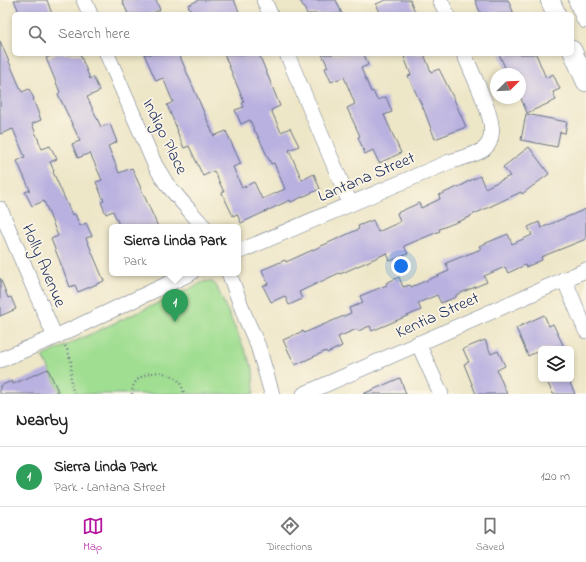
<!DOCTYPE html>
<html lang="en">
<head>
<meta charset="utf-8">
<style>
  body { margin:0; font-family:"Indie Flower",sans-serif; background:#f6f6f6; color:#222 }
  .controls { position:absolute; right:12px; bottom:12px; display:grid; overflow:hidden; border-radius:6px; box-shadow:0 2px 6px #0003 }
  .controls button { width:36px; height:36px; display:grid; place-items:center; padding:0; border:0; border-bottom:1px solid #e0e0e0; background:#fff; color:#222; font:20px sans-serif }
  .compass { position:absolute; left:490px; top:68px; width:36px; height:36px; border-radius:50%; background:#fff; box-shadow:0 2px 6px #0003; rotate:66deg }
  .you { position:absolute; left:401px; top:266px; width:14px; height:14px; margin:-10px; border:3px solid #fff; border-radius:50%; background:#1a73e8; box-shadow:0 0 0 6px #1a73e833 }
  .badge { display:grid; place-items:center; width:26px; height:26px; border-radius:50%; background:#b5179e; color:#fff; font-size:13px; font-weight:700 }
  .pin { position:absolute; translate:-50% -33px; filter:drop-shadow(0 1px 2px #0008) }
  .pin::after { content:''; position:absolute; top:21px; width:14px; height:12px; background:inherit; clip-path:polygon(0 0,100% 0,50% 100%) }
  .popup { position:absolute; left:109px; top:224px; width:132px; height:52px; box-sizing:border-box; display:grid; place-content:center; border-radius:6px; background:#fff; filter:drop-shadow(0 1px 3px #0005); font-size:13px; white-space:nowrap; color:#767676 }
  .popup b { font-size:15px; color:#222 }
  .popup::after { content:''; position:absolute; left:50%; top:100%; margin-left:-8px; border:8px solid transparent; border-top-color:#fff }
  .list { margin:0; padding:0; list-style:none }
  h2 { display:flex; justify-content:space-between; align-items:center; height:52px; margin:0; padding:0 16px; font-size:17px }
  h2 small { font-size:13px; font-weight:400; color:#767676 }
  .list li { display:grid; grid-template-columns:26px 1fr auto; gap:12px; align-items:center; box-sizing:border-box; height:60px; padding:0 16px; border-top:1px solid #e0e0e0 }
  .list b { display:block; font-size:15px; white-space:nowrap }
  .list p { margin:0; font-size:13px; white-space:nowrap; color:#767676 }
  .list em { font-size:13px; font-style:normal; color:#767676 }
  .icon { flex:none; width:22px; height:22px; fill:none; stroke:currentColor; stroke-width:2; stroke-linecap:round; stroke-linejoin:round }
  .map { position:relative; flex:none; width:586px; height:394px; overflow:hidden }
  .search { position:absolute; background:#fff; box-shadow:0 2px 6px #0003; left:12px; right:12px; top:12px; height:44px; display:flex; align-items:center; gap:10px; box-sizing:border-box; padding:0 14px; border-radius:6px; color:#767676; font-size:15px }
  .sheet { height:112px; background:#fff }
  nav { display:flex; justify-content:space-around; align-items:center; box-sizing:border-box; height:56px; border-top:1px solid #e0e0e0; background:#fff; font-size:11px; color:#767676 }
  nav a { display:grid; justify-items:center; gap:2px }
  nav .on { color:#b5179e }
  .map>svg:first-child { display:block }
  .green { fill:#a0de92; stroke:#5e8678 }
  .building { fill:#b9b1e0 }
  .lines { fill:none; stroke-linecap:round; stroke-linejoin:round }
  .minor-casing { stroke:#646f83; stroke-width:16 }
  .major-casing { stroke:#646f83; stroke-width:20 }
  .path { stroke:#646f83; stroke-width:2.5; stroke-dasharray:1 3; stroke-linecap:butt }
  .minor { stroke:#fff; stroke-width:15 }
  .major { stroke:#fff; stroke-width:19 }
  .labels { text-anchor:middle; stroke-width:3.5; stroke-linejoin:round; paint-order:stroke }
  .street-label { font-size:17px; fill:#1b2f5e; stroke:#fcf5e5 }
</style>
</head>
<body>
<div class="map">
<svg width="586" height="394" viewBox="0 0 586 394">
  <rect width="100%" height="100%" fill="#fcf5e5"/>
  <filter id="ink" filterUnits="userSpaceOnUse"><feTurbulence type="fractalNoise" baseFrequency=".025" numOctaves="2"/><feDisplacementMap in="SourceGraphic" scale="8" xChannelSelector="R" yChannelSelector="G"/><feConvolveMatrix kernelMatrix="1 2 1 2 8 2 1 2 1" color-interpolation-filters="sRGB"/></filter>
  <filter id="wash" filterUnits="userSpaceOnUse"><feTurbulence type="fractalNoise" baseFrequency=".012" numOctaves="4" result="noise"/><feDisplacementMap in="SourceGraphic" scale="16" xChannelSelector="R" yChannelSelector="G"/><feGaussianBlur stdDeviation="0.9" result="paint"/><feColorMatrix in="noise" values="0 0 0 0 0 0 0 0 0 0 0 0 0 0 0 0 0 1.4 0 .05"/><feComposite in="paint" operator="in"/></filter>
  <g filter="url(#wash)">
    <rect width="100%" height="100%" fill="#ede6c7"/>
    <!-- green -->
    <polygon class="green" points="206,281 212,282 216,285 253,369 254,394 61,394 43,356"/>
    <g id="blocks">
      <!-- building -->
      <g class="building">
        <polygon points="14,0 47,0 52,14 20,14"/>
        <polygon points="122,0 156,0 160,10 150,14 128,14"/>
        <polygon points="199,0 234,0 240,14 192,14 188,5"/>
        <polygon points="300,0 336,0 342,14 307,14"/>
        <polygon points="386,0 410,0 416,14 381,14 376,4"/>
        <polygon points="475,0 508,0 514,14 481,14"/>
        <polygon points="0,41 22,92 29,89 34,99 33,99 41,120 32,124 42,149 50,146 57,159 50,162 54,171 53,172 72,215 75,214 80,226 86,223 92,236 86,238 104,281 78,292 75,285 70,287 51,239 58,236 44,201 32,206 25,192 30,190 17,161 25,157 13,129 0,134"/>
        <polygon points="56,54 80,54 90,79 93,77 100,91 87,97 101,127 110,124 117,142 108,146 119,173 132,168 158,227 120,227 113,211 106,214 101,202 104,201 96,182 102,180 90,153 78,158 72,144 80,141 58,94 60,92 46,58"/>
        <polygon points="144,54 179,54 214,136 226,131 241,164 233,167 242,188 254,182 262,199 285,189 274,163 271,164 256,132 255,132 250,120 241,124 235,110 244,107 242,103 244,102 224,54 259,54 280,106 271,110 281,132 290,128 299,146 289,150 302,180 314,174 320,189 291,202 290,200 241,223 237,214 233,216 222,193 224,192 214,171 203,176 189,146 184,148 177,131 178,131 167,105 173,102 163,78 156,81"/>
        <polygon points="322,54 364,54 368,65 361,68 371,92 373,91 377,100 386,97 392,112 384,115 401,153 379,163 373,150 365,154 358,137 360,136 347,108 355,104 344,77 331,82 325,68 328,67"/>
        <polygon points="403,54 424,54 431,72 439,69 453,97 466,127 435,139 424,110 408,76 411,75"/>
        <polygon points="499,54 536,54 546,78 553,74 560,89 553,92 556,100 527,113 520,96 520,74 508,74"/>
        <polygon points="526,114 567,122 565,133 560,132 557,147 521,140"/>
        <polygon points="529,147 549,174 522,194 521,192 470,216 470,217 439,229 440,231 404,246 408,254 390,261 387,253 340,274 339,273 299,292 302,299 289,305 285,296 271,302 263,286 268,284 262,270 285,260 286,262 359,229 358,226 373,220 378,232 400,222 397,213 419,203 421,208 440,199 439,195 465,184 465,183 480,176 485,188 510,176 503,167"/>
        <polygon points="586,209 586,239 541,257 542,260 526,267 525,265 508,273 505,267 484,276 487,282 456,295 456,297 441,303 437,295 418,303 421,310 372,331 370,326 358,331 357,329 338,337 342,346 327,353 326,351 295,365 283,340 303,331 304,333 351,313 349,308 363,303 360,296 387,285 386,283 399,277 403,287 410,285 411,287 449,271 446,263 481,249 479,246 508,234 512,244 532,235 528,227 539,222 541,228"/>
        <polygon points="0,278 8,298 11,297 16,309 0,316"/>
        <polygon points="544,315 549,326 553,324 565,349 541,349 541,350 528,356 516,328"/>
        <polygon points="485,340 491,354 498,351 505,366 497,370 507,394 476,394 464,364 469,362 463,349"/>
        <polygon points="48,369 58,391 52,394 0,394 0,386 12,381 13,384"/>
        <polygon points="400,378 406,394 363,394"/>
        <polygon points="546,379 568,379 575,394 553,394"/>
      </g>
    </g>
  </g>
  <g filter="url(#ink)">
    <use href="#blocks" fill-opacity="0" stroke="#646f83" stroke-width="1"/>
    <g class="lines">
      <defs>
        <g id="minor">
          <polyline points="84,0 90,14"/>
          <polyline points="264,0 270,14"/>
          <polyline points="440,0 447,14"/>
          <polyline points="107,54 155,165 166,183 182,202 204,227"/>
          <polyline points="287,54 350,203"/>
          <polyline points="0,209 55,337"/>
          <path d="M238,252l211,-90c9,-3 29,-8 35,-13 17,-14 1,-45 -5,-61 -5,-11 -10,-23 -15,-34"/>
          <polyline points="229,273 246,319 258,346 272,394"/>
          <polyline points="564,279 586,331"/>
          <polyline points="418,343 441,394"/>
          <polyline points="0,360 55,337 191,273"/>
          <polyline points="304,394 586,270"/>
        </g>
        <g id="major">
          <polyline points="550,0 556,14"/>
          <polyline points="578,0 586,19"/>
          <polyline points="572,50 586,82"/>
        </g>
      </defs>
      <!-- minor casing -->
      <use href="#minor" class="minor-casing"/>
      <!-- major casing -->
      <use href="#major" class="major-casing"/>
      <!-- path -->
      <g class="path">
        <path d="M65,346c3,5 5,10 6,16 1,12 -3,19 4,32"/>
        <path d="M132,394c0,-7 2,-12 8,-16 9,-8 30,-7 38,2 3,4 5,9 6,14"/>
      </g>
      <!-- minor -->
      <use href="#minor" class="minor"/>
      <!-- major -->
      <use href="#major" class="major"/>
    </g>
  </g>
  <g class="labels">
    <!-- street labels -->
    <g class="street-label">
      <text transform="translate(166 136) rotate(64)" y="6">Indigo Place</text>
      <text transform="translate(366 176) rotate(-23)" y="6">Lantana Street</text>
      <text transform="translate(45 265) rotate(67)" y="6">Holly Avenue</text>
      <text transform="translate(437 314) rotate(-24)" y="6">Kentia Street</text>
    </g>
  </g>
</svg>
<div class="controls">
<button><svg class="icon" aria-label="layers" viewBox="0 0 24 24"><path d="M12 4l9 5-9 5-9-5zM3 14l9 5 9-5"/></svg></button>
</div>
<svg class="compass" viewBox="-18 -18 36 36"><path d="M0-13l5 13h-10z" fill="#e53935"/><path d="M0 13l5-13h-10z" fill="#767676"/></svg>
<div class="you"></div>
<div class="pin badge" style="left:175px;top:322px;background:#2e9e5b">1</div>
<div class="popup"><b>Sierra Linda Park</b>Park</div>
<div class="search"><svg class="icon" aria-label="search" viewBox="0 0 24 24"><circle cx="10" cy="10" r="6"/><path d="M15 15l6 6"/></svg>Search here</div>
</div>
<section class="sheet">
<h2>Nearby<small></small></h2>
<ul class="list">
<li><span class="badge" style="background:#2e9e5b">1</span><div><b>Sierra Linda Park</b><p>Park · Lantana Street</p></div><em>120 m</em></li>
</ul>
</section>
<nav>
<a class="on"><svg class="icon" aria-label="map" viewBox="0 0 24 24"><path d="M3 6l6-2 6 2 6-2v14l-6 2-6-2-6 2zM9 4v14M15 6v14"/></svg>Map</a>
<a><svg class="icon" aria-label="directions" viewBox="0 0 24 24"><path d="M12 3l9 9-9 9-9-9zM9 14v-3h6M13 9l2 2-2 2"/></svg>Directions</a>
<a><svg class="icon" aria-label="saved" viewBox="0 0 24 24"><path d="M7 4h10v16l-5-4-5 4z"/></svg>Saved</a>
</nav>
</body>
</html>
